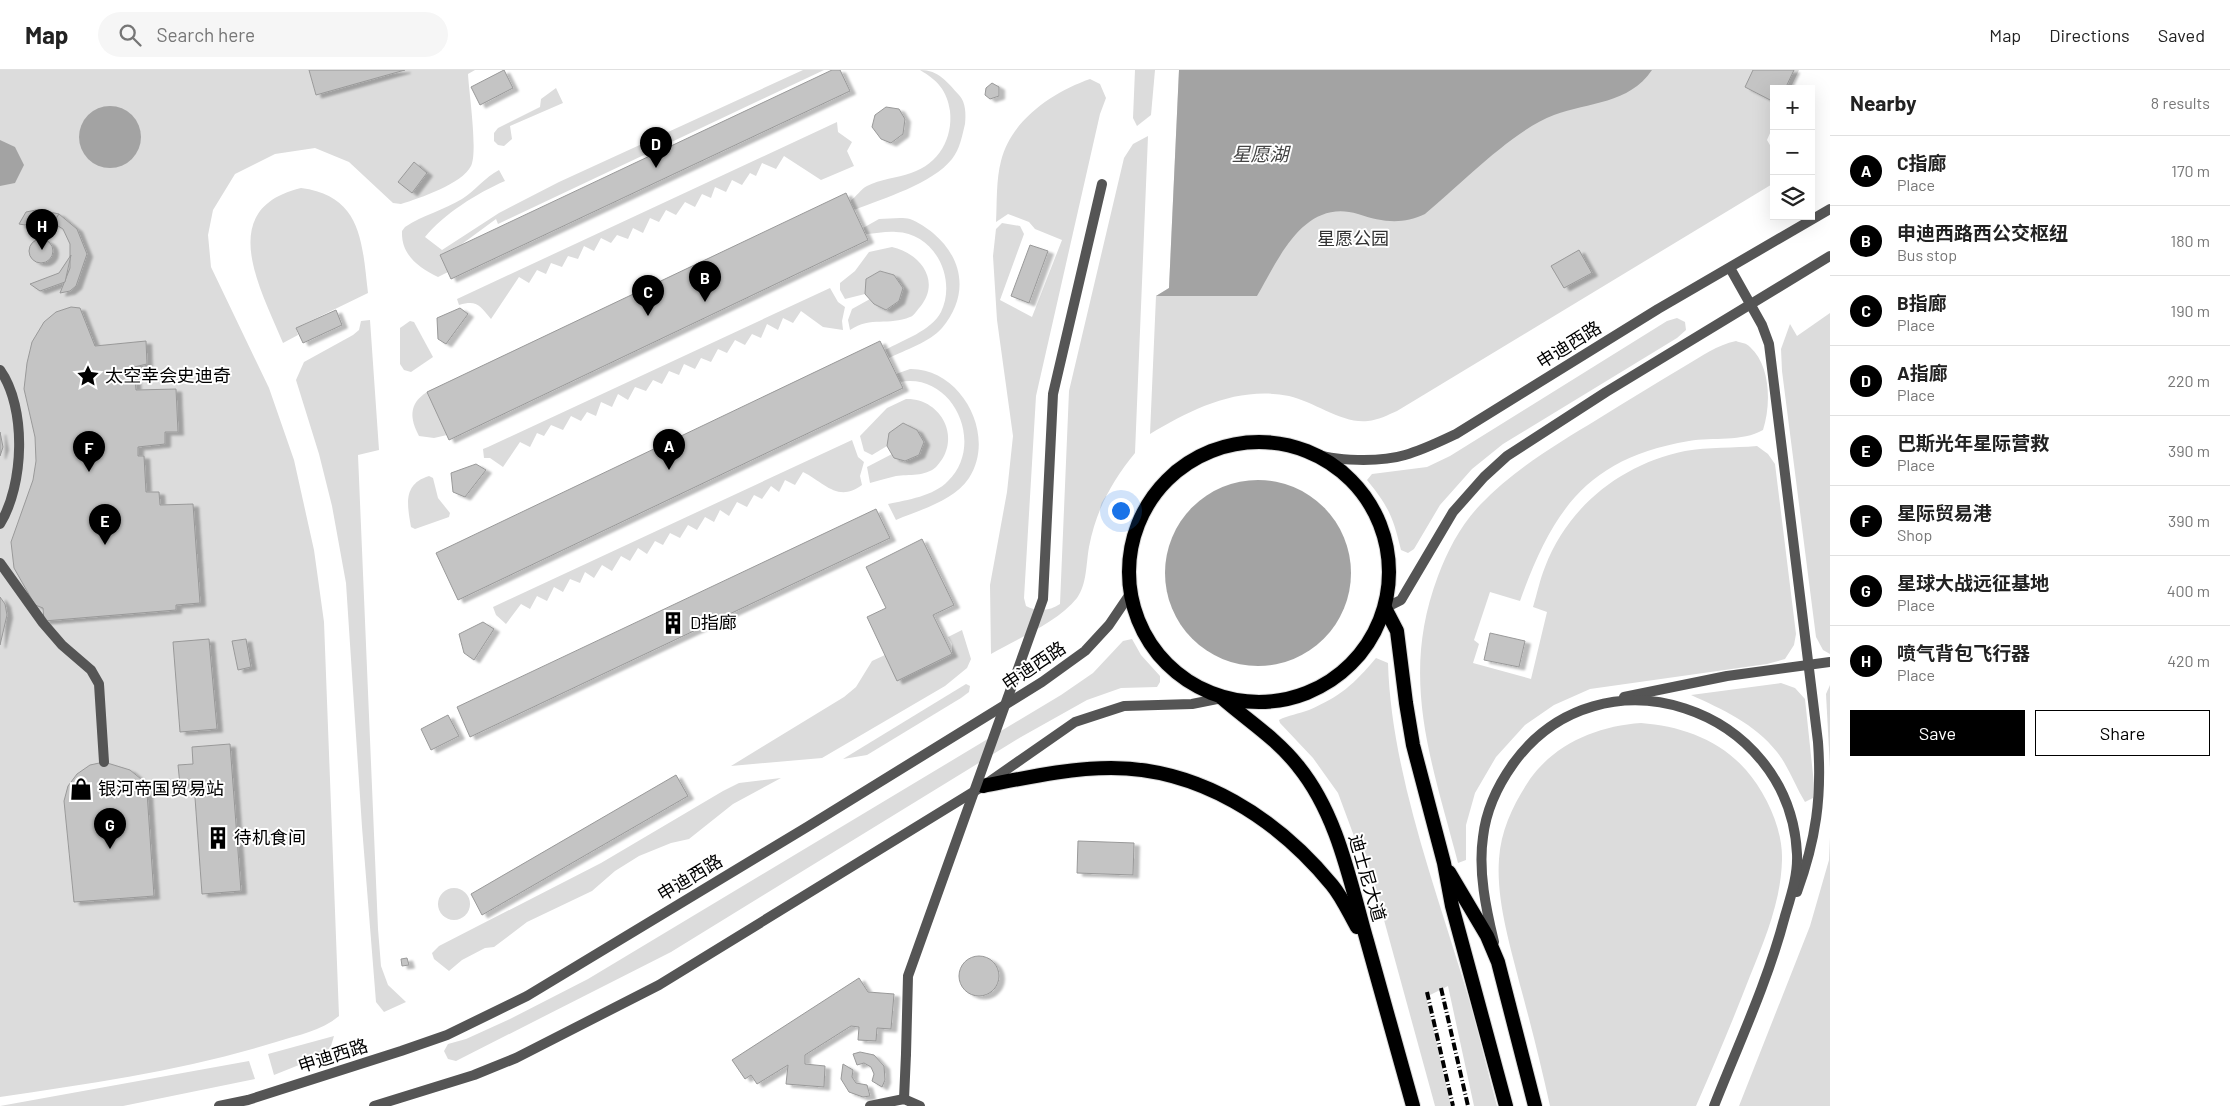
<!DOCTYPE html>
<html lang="en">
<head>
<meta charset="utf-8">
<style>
  body { margin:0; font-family:Barlow,"Noto Sans SC",sans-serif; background:#f6f6f6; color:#222 }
  .controls { position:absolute; right:15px; top:15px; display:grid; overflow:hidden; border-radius:0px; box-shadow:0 5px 20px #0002 }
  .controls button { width:45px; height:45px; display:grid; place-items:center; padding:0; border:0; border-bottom:1px solid #e0e0e0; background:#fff; color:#222; font:25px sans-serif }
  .you { position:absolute; left:1120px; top:440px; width:18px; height:18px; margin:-12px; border:4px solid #fff; border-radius:50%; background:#1a73e8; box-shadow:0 0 0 8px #1a73e833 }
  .badge { display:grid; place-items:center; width:32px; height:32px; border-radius:50%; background:#000; color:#fff; font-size:16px; font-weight:700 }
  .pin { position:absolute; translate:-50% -41px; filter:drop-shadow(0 1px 2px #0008) }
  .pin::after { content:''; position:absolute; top:26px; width:18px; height:15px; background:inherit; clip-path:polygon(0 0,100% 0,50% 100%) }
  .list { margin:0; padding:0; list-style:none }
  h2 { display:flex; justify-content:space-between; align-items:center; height:65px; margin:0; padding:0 20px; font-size:21px }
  h2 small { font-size:16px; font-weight:400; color:#767676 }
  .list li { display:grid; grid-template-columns:32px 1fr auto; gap:15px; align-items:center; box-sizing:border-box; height:70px; padding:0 20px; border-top:1px solid #e0e0e0 }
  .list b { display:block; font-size:19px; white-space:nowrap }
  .list p { margin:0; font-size:16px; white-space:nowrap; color:#767676 }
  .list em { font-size:16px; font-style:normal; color:#767676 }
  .actions { display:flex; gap:10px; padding:15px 20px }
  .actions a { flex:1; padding:11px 0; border:1px solid #000; border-radius:0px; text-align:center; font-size:18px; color:#000 }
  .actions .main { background:#000; color:#fff }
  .icon { flex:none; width:28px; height:28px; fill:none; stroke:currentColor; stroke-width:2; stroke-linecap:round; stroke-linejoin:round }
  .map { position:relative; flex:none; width:1830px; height:1036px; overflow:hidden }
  header { display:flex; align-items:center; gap:30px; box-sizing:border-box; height:70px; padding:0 25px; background:#fff; border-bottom:1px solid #e0e0e0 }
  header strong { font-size:24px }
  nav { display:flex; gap:28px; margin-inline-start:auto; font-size:18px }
  .search { width:350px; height:45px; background:#f6f6f6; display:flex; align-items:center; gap:12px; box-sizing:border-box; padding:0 18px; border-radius:28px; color:#767676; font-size:19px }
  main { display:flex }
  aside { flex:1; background:#fff }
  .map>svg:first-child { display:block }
  .green { fill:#dcdcdc }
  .water { fill:#a3a3a3 }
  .building { fill:#c4c4c4; stroke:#999; filter:url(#shadow) }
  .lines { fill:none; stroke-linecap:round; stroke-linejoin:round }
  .trunk-casing { stroke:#dbdbdb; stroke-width:16 }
  .pedestrian { stroke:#555; stroke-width:10 }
  .minor { stroke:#555; stroke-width:10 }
  .tertiary { stroke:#555; stroke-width:10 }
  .trunk { stroke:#000; stroke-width:14 }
  .rail { stroke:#000; stroke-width:4; stroke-dasharray:8 2.5 1 2.5; stroke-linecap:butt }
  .pedestrian-bridge { stroke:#555; stroke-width:10 }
  .labels { text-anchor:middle; stroke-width:4; stroke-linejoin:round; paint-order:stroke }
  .park-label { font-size:18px; fill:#333; stroke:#fff }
  .street-label { font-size:18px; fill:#000; stroke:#fff }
  .poi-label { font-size:18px; fill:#000; stroke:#fff; text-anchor:start }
  .water-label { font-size:19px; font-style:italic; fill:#444; stroke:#fff }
</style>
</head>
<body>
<header>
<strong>Map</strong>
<div class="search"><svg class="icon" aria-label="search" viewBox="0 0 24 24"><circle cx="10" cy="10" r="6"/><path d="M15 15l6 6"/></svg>Search here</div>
<nav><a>Map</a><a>Directions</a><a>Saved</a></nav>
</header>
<main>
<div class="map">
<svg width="1830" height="1036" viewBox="0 0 1830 1036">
  <defs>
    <filter id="shadow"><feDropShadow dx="5.5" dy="3" stdDeviation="1" flood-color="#0004"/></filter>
  </defs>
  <rect width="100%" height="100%" fill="#fff"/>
  <!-- green -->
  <g class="green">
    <path d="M0,0h309l7,25 89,-25h70l-7,4c1,19 10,78 3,92 -9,18 -51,32 -70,38l-8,-1 -44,-41 -34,-14 -40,6 -40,20 -22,36 -5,25 3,32 58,121 25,72 20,90 10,72 15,394c-18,15 -41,19 -63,26 -90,28 -183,41 -276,55z"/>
    <path d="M803,0h21l-326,154 -2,-5 -34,25 -22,11 8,17 -10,5c-20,-10 -37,-22 -36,-46l3,-4c18,-12 39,-17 57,-28 14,-9 23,-22 37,-29l6,11c-28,12 -61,33 -80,56l17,13 57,-37 60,-31z"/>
    <path d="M920,0c19,0 27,12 39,25 7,7 7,20 6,29 -3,12 -5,25 -13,35 -20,25 -68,39 -98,51l-4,-9c6,-4 11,-12 17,-15 13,-7 30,-8 44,-13 28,-9 42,-35 39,-62 -3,-21 -13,-31 -30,-41z"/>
    <polygon points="1135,0 1155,0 1151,45 1137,56 1133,48"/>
    <path d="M1179,0h620l-9,19h-16v35l-7,16 7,12v31l-377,228c-9,4 -19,9 -29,10 -26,3 -53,-19 -79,-25 -51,-10 -97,13 -139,38l6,-138 13,-8z"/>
    <path d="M1090,9l10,5 6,14 -6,16 -64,282 -12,202 2,8c11,6 24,5 34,-2l9,-213 55,-233 9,-14 15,-8 -13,317c-23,28 -39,57 -46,94 -3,17 -2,37 -12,51 -19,24 -60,41 -86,56l-1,-69 17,-93 6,-56 -16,-116 -4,-64 3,-27 6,-6 18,3 4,8 -24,66 32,17 30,-77 -27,-11 -6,-7 -21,-8 -12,8c1,-20 0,-42 5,-61 10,-41 52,-69 89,-82z"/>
    <polygon points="556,18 563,33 510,56 512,69 504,76 498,75 494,71 494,63 498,58 540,37 541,29"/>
    <path d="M837,52l1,10 14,10 -5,9 7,15 -33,14 -37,-24 -8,13 -14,-6 -6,13 -6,-3 -8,12 -10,-5 -6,12 -11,-5 -4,11 -9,-4 -7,13 -10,-5 -9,13 -10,-5 -7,12 -9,-4 -7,15 -10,-5 -5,11 -11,-4 -6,8 -10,-5 -7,13 -10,-5 -6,13 -10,-3 -6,11 -11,-4 -5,11 -9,-4 -8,13 -10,-6 -28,42c-12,-14 -14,-19 -32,-14l-2,-6z"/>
    <path d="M301,118c61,8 61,54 67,105l-72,35 2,7 -15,8c-22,-54 -69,-134 18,-155z"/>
    <path d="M879,149c10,0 22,-2 31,0 8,3 17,9 23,14 31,26 36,63 9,95 -12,14 -37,22 -53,30l-4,-8c18,-10 46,-19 56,-38 16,-33 -6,-79 -45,-80 -10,-1 -20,2 -30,2l-3,-6z"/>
    <path d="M892,177c27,6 50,33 28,60 -3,3 -6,9 -10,10 -21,9 -39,-1 -60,13l-2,-10 4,-11 18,-10 4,5 13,6 12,-9 4,-13 -9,-13 -14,-4 -14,8 -1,15 -20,5 -5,-9v-7l15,-12 14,-19z"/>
    <polygon points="830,218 838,232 845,237 842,251 843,260 823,257 801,241 793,253 783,248 778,260 767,254 761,268 752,264 745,275 735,270 727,283 718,279 711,292 701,288 695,299 684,294 679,305 669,301 662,314 653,310 646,321 635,317 628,330 618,324 612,337 601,332 596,346 587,342 581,351 571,346 563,360 551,355 544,366 537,363 530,377 520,372 503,397 490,388 484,388 483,379 488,377"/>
    <polygon points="1830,243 1830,584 1823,580 1816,567 1782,301 1781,279 1790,254 1797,266"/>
    <path d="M1677,248l8,4 1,8 -9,8 -174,106 -31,25 -32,36 -26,44 -6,4 -7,-3c-8,-33 -12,-43 -34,-70l5,-6 55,-7 23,-11 217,-135z"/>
    <polygon points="370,250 379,380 358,385 378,859 381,896 388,915 406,932 384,942 376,932 362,757 346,513 332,436 319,384 296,310 304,292 353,265 359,260 361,251"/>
    <polygon points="410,251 414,252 433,287 411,302 404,300 400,294 400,258"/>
    <path d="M1736,271c5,2 11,2 14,6 21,19 21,58 13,83 -21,12 -50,7 -74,11 -101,17 -136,68 -169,160l-30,-9 -16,48 5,4 -6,19 58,16 16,-67 -14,-5c4,-13 7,-28 12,-40 23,-61 77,-103 140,-116 23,-4 49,-3 72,-5l11,8 7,10 21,170 -2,11 -9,14 -18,5 -177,25 -36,16 -29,20 -29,32 -21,36 -9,32v35l-8,3c-26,-101 -59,-184 -20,-287 10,-26 22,-50 42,-71 34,-36 77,-61 118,-86 29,-18 58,-36 87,-53 17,-10 32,-21 51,-25z"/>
    <path d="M910,299c51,-1 87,66 59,109 -15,23 -50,32 -73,42l-8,-16c19,-4 46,-8 60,-23 38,-37 5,-109 -48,-99l-4,-8z"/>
    <path d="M427,322l20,43 -13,3 -15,-2c-9,-17 -11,-32 8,-44z"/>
    <path d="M906,329c36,-1 57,41 30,68 -11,10 -27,7 -40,9 -9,2 -18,5 -26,7l-3,-16 25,-13 2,4 11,3 14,-6 5,-13 -7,-12 -14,-7 -16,23 -15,9 -8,-4 -4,-15 27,-28z"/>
    <path d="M852,370l6,17 6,5 -4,14 2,9c-24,18 -37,-2 -59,-13l-8,13 -10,-5 -6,12 -8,-6 -9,13 -8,-4 -7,12 -10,-5 -8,14 -9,-6 -6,12 -9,-5 -8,13 -9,-5 -8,13 -10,-5 -7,12 -8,-4 -8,13 -9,-6 -8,13 -9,-5 -9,15 -10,-6 -8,13 -9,-6 -5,11 -10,-4 -7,13 -9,-5 -7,14 -10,-5 -7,13 -9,-5 -15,20 -10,-9 -3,-8z"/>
    <path d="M429,406l4,2 5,20 12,15 -1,4 -34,12 -4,-2c-4,-23 -8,-43 18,-51z"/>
    <polygon points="962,560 971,589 967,598 945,616 822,688 731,696 844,627 856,617 872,591 885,585 898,610 952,584 952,574 948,567"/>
    <polygon points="1132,569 1141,585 1160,606 1160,612 1157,617 1121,618 1087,630 1021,667 671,882 456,991 448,989 444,981 448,974 466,969 510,949 588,909 1061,625 1093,603 1123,571"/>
    <path d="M1376,588l12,5c3,103 43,212 73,310 14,44 24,89 36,133h-23l-26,-120 -22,11 25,109h-16l-54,-197 -43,-116 -25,-35 -33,-35 -1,-3c9,-5 20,-6 30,-10 32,-14 44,-25 67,-52z"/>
    <path d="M1781,613l14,5 10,11 9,85 -1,14 -8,4c-10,-16 -16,-35 -28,-50 -22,-28 -55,-43 -86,-57z"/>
    <polygon points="966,614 970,616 969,622 961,628 867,685 843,689"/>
    <polygon points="1830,615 1830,698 1826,624"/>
    <path d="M1641,653c39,3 78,16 105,47 20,23 37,59 36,90 -1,41 -17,79 -32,116 -17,44 -35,87 -54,130h-146c-9,-41 -19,-81 -30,-121 -10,-40 -24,-85 -21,-126 2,-30 15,-56 31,-80 26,-36 68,-53 111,-56z"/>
    <polygon points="781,708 733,734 689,769 671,773 639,786 615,801 592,821 527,852 494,877 485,878 462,890 449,901 434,889 432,883 439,876 601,793 723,721 739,713"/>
    <polygon points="1830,767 1830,1036 1739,1036 1810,856 1829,790"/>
    <circle cx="454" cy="834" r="16"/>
    <polygon points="334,966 331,976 324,985 274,1005 268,984"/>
    <polygon points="249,991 255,1009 123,1036 0,1036"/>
  </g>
  <!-- water -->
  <g class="water">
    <path d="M1179,0h473c-23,34 -63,32 -98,45 -41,15 -94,70 -129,99 -23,11 -43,8 -67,0 -54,-16 -79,44 -101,82h-101l13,-8z"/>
    <circle cx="110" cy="67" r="31"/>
    <polygon points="0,70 15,77 24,95 15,113 0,116"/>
    <circle cx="1258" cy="503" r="93"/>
  </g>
  <!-- building -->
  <g class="building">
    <polygon points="309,0 405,0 316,25"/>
    <polygon points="504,0 513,18 480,35 471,17"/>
    <polygon points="832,0 840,0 850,21 451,209 440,185"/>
    <polygon points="1753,0 1794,0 1785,19 1774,19 1774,32 1745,17"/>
    <polygon points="992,13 999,17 999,26 990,29 985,25 986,18"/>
    <polygon points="886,37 899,39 905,49 903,64 891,73 881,69 872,57 875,45"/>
    <polygon points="414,92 427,103 412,123 398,112"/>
    <polygon points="846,123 868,170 449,370 427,322"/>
    <polygon points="36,140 45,141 59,144 55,151 35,151 25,155 19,154 26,142"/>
    <polygon points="59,144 77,159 87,184 76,216 70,221 60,223 70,198 70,174 63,159 53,153"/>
    <circle cx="41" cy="181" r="12"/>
    <polygon points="1030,175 1048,181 1029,233 1011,226"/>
    <polygon points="1579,180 1592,203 1564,218 1551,196"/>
    <polygon points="71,185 65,212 40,221 30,214 59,203"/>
    <polygon points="880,201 894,205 903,218 899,231 886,240 874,234 865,224 866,209"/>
    <polygon points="71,237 80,238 95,276 146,271 147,294 134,297 136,320 176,319 178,362 165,362 165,374 138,377 138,386 144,386 146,422 159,422 160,435 193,434 200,533 176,535 176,540 44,551 43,538 35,535 14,498 11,472 33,410 36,391 35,367 24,319 27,293 32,272 44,252 56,242"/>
    <polygon points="460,238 468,244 446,274 438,269 437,248"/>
    <polygon points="336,240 342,255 303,273 296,258"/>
    <polygon points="880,271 903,318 458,530 436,483"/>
    <polygon points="903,353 917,360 924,372 919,385 905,391 894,388 887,376 889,363"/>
    <polygon points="0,362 3,377 0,386"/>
    <polygon points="476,394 486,400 465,427 453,422 451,403"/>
    <polygon points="876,439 890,468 470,667 457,637"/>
    <polygon points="922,469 954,535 933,545 952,584 897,611 867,547 886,538 866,497"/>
    <polygon points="0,527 5,534 7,545 0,575"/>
    <polygon points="483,552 494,559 474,590 464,583 459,564"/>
    <polygon points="1490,563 1525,571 1519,597 1484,590"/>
    <polygon points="209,569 217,659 180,662 173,572"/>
    <polygon points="246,569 251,597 238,600 232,571"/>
    <polygon points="448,645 459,666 431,680 421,659"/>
    <polygon points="230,674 241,821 202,824 194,714 180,715 178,695 193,694 192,677"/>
    <polygon points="104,692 130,700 141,709 147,722 154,826 74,832 64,731 68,716 77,704 90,695"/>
    <polygon points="676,705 688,726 482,845 471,824"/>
    <polygon points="1078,771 1134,773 1133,805 1077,803"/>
    <circle cx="979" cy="906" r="20"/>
    <polygon points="407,888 409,895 402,896 401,889"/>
    <polygon points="859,908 868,922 894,924 891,959 877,958 876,971 858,970 859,957 851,956 805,985 805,994 825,996 824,1017 786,1014 788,995 757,1014 751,1005 745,1009 732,990"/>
    <polygon points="860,982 874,985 884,996 885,1010 882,1017 872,1011 874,1004 871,997 864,993 857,995 853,984"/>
    <polygon points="843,994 853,1000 852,1007 856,1013 867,1015 870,1026 863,1027 849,1022 841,1009"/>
  </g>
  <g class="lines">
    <defs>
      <g id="trunk">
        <circle cx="1259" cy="502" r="130"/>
        <polyline points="1385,538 1397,561 1406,633 1413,675 1444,793 1452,836 1506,1036"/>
        <path d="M1222,628c25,22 55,41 76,68 40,49 52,116 69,175 15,55 31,110 46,165"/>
        <path d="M983,716c42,-8 85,-18 128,-18 88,0 166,50 221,117 10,12 17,28 25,42"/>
        <polyline points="1449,802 1487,866 1498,892 1535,1036"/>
      </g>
    </defs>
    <!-- trunk casing -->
    <use href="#trunk" class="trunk-casing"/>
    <!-- pedestrian -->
    <g class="pedestrian">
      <path d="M0,300c27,38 24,115 0,154"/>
      <polyline points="0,493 43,553 62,575 91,600 99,614 104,692"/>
      <polyline points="904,1029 906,984"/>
      <polyline points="870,1036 904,1029 920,1036"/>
    </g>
    <!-- minor -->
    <g class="minor">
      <path d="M1730,198l32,57 7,19 49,398c4,55 -2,98 -21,150"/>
      <polyline points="1624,627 1727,606 1830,592"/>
      <path d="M1494,872c-8,-33 -16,-71 -11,-105 3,-27 15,-52 30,-73 87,-121 277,-57 284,90 1,21 -6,42 -12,62 -17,65 -46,127 -71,190"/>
    </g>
    <!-- tertiary -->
    <g class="tertiary">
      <path d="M1311,382c22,10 71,10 94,3 18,-5 34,-13 51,-21l202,-125 172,-100"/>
      <polyline points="1385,538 1401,530 1453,442 1484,407 1507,386 1606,322 1830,186"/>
      <polyline points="219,1036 248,1030 401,981 447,965 527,926 807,757 1042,612 1085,581 1109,555 1130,524"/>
      <polyline points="374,1036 474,1005 516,988 659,915 983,716 1075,652 1124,636 1192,634 1222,628"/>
    </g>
    <!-- trunk -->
    <use href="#trunk" class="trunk"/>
    <!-- rail -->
    <g class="rail">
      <polyline points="1441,918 1468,1036"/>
      <polyline points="1427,922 1453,1036"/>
    </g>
    <!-- pedestrian-bridge -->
    <polyline class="pedestrian-bridge" points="906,984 908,906 1043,529 1053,324 1102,114"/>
  </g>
  <!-- icons -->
  <defs>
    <symbol id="sight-bare" viewBox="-9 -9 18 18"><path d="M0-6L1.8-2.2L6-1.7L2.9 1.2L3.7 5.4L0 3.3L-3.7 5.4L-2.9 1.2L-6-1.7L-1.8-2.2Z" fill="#000" stroke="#fff" stroke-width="2.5" paint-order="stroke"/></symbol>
    <symbol id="building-bare" viewBox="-9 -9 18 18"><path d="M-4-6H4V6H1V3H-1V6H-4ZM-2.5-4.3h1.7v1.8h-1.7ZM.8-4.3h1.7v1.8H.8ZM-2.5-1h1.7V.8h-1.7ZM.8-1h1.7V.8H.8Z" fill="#000" stroke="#fff" stroke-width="2.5" paint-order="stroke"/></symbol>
    <symbol id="shop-bare" viewBox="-9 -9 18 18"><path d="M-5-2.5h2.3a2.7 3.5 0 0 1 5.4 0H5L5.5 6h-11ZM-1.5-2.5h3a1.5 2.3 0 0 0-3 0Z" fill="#000" stroke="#fff" stroke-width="2.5" paint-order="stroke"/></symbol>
  </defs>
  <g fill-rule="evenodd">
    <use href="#sight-bare" x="72" y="290" width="32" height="32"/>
    <use href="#building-bare" x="657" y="537" width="32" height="32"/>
    <use href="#shop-bare" x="65" y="703" width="32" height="32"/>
    <use href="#building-bare" x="202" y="752" width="32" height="32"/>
  </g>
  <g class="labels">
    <!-- park labels -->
    <g class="park-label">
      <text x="1353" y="175">星愿公园</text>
    </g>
    <!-- street labels -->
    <g class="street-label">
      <text transform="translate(1569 275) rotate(-32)" y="6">申迪西路</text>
      <text transform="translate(1034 596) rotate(-34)" y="6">申迪西路</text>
      <text transform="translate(690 808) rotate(-31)" y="6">申迪西路</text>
      <text transform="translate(1367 808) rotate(74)" y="6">迪士尼大道</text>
      <text transform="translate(333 986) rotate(-18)" y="6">申迪西路</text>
    </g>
    <!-- poi labels -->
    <g class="poi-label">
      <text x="105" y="312">太空幸会史迪奇</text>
      <text x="690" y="559">D指廊</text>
      <text x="98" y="725">银河帝国贸易站</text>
      <text x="234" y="774">待机食间</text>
    </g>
    <!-- water labels -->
    <g class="water-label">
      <text x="1260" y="91">星愿湖</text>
    </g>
  </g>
</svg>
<div class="controls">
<button>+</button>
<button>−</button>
<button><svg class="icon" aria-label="layers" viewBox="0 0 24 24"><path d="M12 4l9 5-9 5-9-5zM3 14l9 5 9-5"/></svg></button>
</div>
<div class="you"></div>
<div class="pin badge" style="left:669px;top:400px">A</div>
<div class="pin badge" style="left:705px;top:232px">B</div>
<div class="pin badge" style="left:648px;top:246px">C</div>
<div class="pin badge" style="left:656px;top:98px">D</div>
<div class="pin badge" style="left:105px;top:475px">E</div>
<div class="pin badge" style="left:89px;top:402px">F</div>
<div class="pin badge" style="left:110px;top:779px">G</div>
<div class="pin badge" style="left:42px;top:180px">H</div>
</div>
<aside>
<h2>Nearby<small>8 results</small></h2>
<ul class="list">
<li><span class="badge">A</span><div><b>C指廊</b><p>Place</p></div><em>170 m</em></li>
<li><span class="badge">B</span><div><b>申迪西路西公交枢纽</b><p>Bus stop</p></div><em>180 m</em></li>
<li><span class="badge">C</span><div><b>B指廊</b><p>Place</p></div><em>190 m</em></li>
<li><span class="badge">D</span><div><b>A指廊</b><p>Place</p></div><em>220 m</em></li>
<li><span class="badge">E</span><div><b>巴斯光年星际营救</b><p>Place</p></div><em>390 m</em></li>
<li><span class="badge">F</span><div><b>星际贸易港</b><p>Shop</p></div><em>390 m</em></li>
<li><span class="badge">G</span><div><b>星球大战远征基地</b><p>Place</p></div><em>400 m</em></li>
<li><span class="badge">H</span><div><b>喷气背包飞行器</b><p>Place</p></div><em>420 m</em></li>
</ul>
<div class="actions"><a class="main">Save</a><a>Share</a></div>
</aside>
</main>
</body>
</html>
